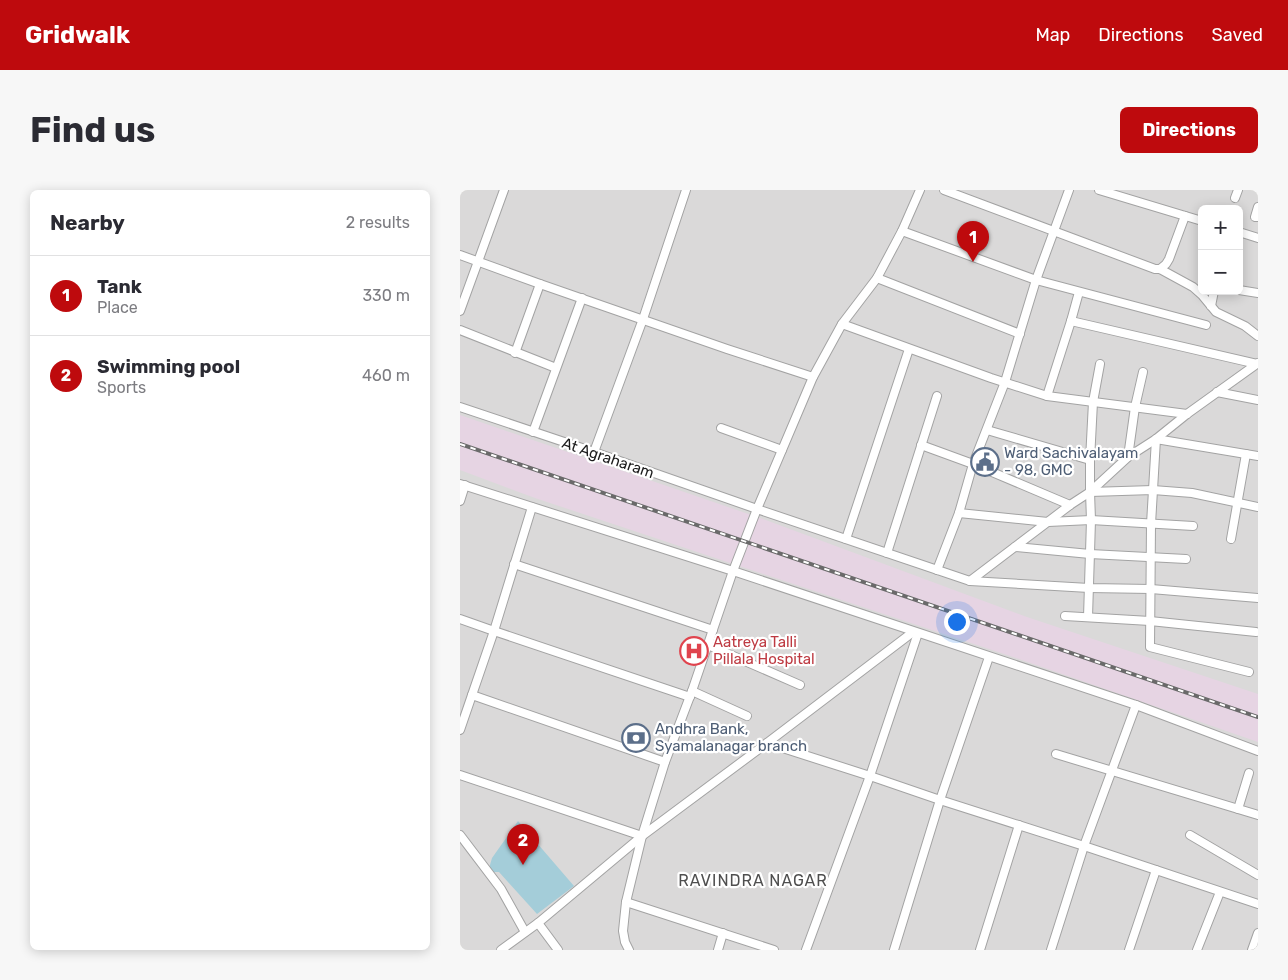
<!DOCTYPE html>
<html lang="en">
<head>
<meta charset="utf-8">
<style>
  body { margin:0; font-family:Rubik,sans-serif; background:#f7f7f7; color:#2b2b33 }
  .controls { position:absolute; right:15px; top:15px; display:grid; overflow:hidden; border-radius:8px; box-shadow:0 2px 12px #0003 }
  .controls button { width:45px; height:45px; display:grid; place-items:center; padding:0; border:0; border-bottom:1px solid #e1e1e2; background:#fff; color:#2b2b33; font:25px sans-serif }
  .you { position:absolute; left:496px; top:431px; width:18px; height:18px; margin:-12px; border:4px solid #fff; border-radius:50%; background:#1a73e8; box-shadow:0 0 0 8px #1a73e833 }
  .badge { display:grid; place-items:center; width:32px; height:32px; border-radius:50%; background:#be0a0d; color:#fff; font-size:16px; font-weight:700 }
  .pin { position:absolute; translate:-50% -41px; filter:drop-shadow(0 1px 2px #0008) }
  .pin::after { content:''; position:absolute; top:26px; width:18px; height:15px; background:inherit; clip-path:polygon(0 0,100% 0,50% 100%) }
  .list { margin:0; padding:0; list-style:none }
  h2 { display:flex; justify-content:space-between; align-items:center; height:65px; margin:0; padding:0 20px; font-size:21px }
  h2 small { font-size:16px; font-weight:400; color:#7c7c81 }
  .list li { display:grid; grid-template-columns:32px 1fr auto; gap:15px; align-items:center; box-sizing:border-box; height:80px; padding:0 20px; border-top:1px solid #e1e1e2 }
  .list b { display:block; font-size:19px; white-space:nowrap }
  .list p { margin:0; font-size:16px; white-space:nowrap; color:#7c7c81 }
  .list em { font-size:16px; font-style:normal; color:#7c7c81 }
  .map { position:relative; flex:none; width:798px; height:760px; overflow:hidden; border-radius:8px }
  header { display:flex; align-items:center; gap:30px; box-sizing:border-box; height:70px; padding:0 25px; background:#be0a0d; color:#fff }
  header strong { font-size:24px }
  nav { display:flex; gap:28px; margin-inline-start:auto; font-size:18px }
  .intro { display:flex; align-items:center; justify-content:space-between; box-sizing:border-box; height:120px; padding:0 30px }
  h1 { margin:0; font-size:35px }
  .button { padding:12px 22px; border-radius:8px; background:#be0a0d; color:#fff; font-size:18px; font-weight:700 }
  main { display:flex; gap:30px; padding:0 30px }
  aside { flex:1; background:#fff; border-radius:8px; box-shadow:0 2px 12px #0003 }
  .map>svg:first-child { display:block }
  .residential { fill:#dad9d9; fill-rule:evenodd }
  .railway { fill:#e6d4e3 }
  .water { fill:#a4cdd9 }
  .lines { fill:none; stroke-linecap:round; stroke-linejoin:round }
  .minor-casing { stroke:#a3a3a3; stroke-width:10 }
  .minor { stroke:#fff; stroke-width:8 }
  .rail-casing { stroke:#6a6a6a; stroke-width:4 }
  .rail { stroke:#fff; stroke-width:2; stroke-dasharray:5.5; stroke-linecap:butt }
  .labels { text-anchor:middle; stroke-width:4.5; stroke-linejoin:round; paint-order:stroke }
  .service-label { font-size:15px; fill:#4e5e75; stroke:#fff; text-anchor:start }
  .street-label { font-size:15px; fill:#1c1c1c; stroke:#fff }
  .health-label { font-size:15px; fill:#be3a42; stroke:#fff; text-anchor:start }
  .neighbourhood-label { font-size:16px; letter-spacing:1px; fill:#4f4f4f; stroke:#fff }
</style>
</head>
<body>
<header>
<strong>Gridwalk</strong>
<nav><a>Map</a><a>Directions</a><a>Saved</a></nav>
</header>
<div class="intro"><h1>Find us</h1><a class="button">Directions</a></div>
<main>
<aside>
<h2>Nearby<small>2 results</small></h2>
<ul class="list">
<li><span class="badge">1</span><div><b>Tank</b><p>Place</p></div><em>330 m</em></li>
<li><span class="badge">2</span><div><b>Swimming pool</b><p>Sports</p></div><em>460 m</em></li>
</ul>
</aside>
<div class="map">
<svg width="798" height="760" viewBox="0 0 798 760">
  <rect width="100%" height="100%" fill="#ede9e2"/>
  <!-- residential -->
  <path class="residential" d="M0,0h798v760h-798zM742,19h37v82h-37z"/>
  <!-- railway -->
  <polygon class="railway" points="0,225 303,329 567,427 798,504 798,552 547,465 75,308 0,280"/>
  <!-- water -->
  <polygon class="water" points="58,631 114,696 77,724 39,682 28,682 32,668"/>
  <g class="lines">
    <defs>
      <g id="minor">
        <polyline points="484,0 695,79 700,79 733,97 742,105 756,122 785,136 798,146"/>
        <polyline points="639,0 742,31"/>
        <polyline points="775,8 778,0"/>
        <polyline points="798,17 795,27 798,27"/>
        <polyline points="442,41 576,90 746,135"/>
        <polyline points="779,42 798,48"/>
        <polyline points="0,65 80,94 267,159 353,187"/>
        <polyline points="700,79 706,74 709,69 725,26"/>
        <polyline points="417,88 560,144"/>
        <polyline points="779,100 798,103"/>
        <polyline points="751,116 754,101"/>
        <polyline points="0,121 44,0"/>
        <polyline points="611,131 797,174"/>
        <polyline points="382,134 531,188 587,206 727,224"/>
        <polyline points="0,140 96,178"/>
        <polyline points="55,163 80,94"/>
        <polyline points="757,202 798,210"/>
        <polyline points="587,206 611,131 619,102"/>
        <polyline points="0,217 134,262 297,319 510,391 610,315 630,302 668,267 696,249 727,224 798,173"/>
        <polyline points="261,238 322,260"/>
        <polyline points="527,240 630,270"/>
        <polyline points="73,242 122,108"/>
        <polyline points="461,255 513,274 610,315"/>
        <polyline points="134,262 183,129 226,0"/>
        <polyline points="668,267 675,217 683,182"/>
        <polyline points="0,294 273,381 676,515 798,561"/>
        <polyline points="630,302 693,300 732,303 798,317"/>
        <polyline points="0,311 5,295"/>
        <polyline points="499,323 588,332 631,330 733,336"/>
        <polyline points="386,349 449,159"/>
        <polyline points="771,349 786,264"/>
        <polyline points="555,357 630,364 726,369"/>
        <polyline points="427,363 477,206"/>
        <polyline points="54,374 253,440"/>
        <polyline points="477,380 499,323 513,274 545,192 576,90 609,0"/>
        <polyline points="510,391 629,398 691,399 798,408"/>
        <polyline points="605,426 690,431 796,442"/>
        <polyline points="628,427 631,330 630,302 630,270 633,212 640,174"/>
        <polyline points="0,429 34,441 230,507"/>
        <polyline points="248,455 340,495"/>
        <polyline points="789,482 690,457 691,334 696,249 798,266"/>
        <polyline points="232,501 287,526"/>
        <polyline points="12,505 205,572"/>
        <polyline points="0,540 34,441 72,317"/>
        <polyline points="307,553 410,586 480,610 624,656 798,714"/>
        <polyline points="596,564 798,625"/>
        <polyline points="0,585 182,646"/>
        <polyline points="778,619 789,583"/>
        <polyline points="0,645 41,699 65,742"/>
        <polyline points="730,645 798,685"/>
        <polyline points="166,712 314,760"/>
        <polyline points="78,733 98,760"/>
        <polyline points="41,760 78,733 182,646 307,553 453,442"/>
        <polyline points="169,760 165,752 163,741 166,712 182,646 205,572 232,501 273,381 297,319 353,187 382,134 417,88 442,41 460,0"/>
        <polyline points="258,760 263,743"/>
        <polyline points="346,760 410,586 458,443"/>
        <polyline points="434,760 480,610 529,467"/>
        <polyline points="520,760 559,635"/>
        <polyline points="591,760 624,656 676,515"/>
        <polyline points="669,760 696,680"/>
        <polyline points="737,760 760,702"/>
        <polyline points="792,760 798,743"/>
      </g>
    </defs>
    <!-- minor casing -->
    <use href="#minor" class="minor-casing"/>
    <!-- minor -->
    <use href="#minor" class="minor"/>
    <defs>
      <polyline id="rail" points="0,254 798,527"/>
    </defs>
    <!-- rail casing -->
    <use href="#rail" class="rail-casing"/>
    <!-- rail -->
    <use href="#rail" class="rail"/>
  </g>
  <!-- icons -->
  <defs>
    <symbol id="civic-ring" viewBox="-11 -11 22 22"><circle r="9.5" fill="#fff" stroke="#5c6f8a" stroke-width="1.5"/><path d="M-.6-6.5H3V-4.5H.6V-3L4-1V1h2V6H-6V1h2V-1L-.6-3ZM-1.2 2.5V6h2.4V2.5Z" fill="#5c6f8a"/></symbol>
    <symbol id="hospital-ring" viewBox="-11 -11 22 22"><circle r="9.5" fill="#fff" stroke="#e0444e" stroke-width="1.5"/><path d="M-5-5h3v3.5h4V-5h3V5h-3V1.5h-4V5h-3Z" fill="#e0444e"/></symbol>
    <symbol id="bank-ring" viewBox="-11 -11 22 22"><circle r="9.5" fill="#fff" stroke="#5c6f8a" stroke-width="1.5"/><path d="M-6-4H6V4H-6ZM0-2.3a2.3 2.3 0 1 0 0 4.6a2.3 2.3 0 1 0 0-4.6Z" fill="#5c6f8a"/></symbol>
  </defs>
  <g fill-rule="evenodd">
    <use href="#civic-ring" x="509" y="256" width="32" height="32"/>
    <use href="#hospital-ring" x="218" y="445" width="32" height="32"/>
    <use href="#bank-ring" x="160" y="532" width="32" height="32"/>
  </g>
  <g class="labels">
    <!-- service labels -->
    <g class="service-label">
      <text x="544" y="268">Ward Sachivalayam<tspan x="544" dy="17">- 98, GMC</tspan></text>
      <text x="195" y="544">Andhra Bank,<tspan x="195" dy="17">Syamalanagar branch</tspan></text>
    </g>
    <!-- street labels -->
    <g class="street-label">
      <text transform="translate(148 268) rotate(19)" y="5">At Agraharam</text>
    </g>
    <!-- health labels -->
    <g class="health-label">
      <text x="253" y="457">Aatreya Talli<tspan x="253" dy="17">Pillala Hospital</tspan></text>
    </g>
    <!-- neighbourhood labels -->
    <g class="neighbourhood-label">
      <text x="293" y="696">RAVINDRA NAGAR</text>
    </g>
  </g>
</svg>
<div class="controls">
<button>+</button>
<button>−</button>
</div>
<div class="you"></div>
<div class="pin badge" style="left:513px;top:72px">1</div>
<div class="pin badge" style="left:63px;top:675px">2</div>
</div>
</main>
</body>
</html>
